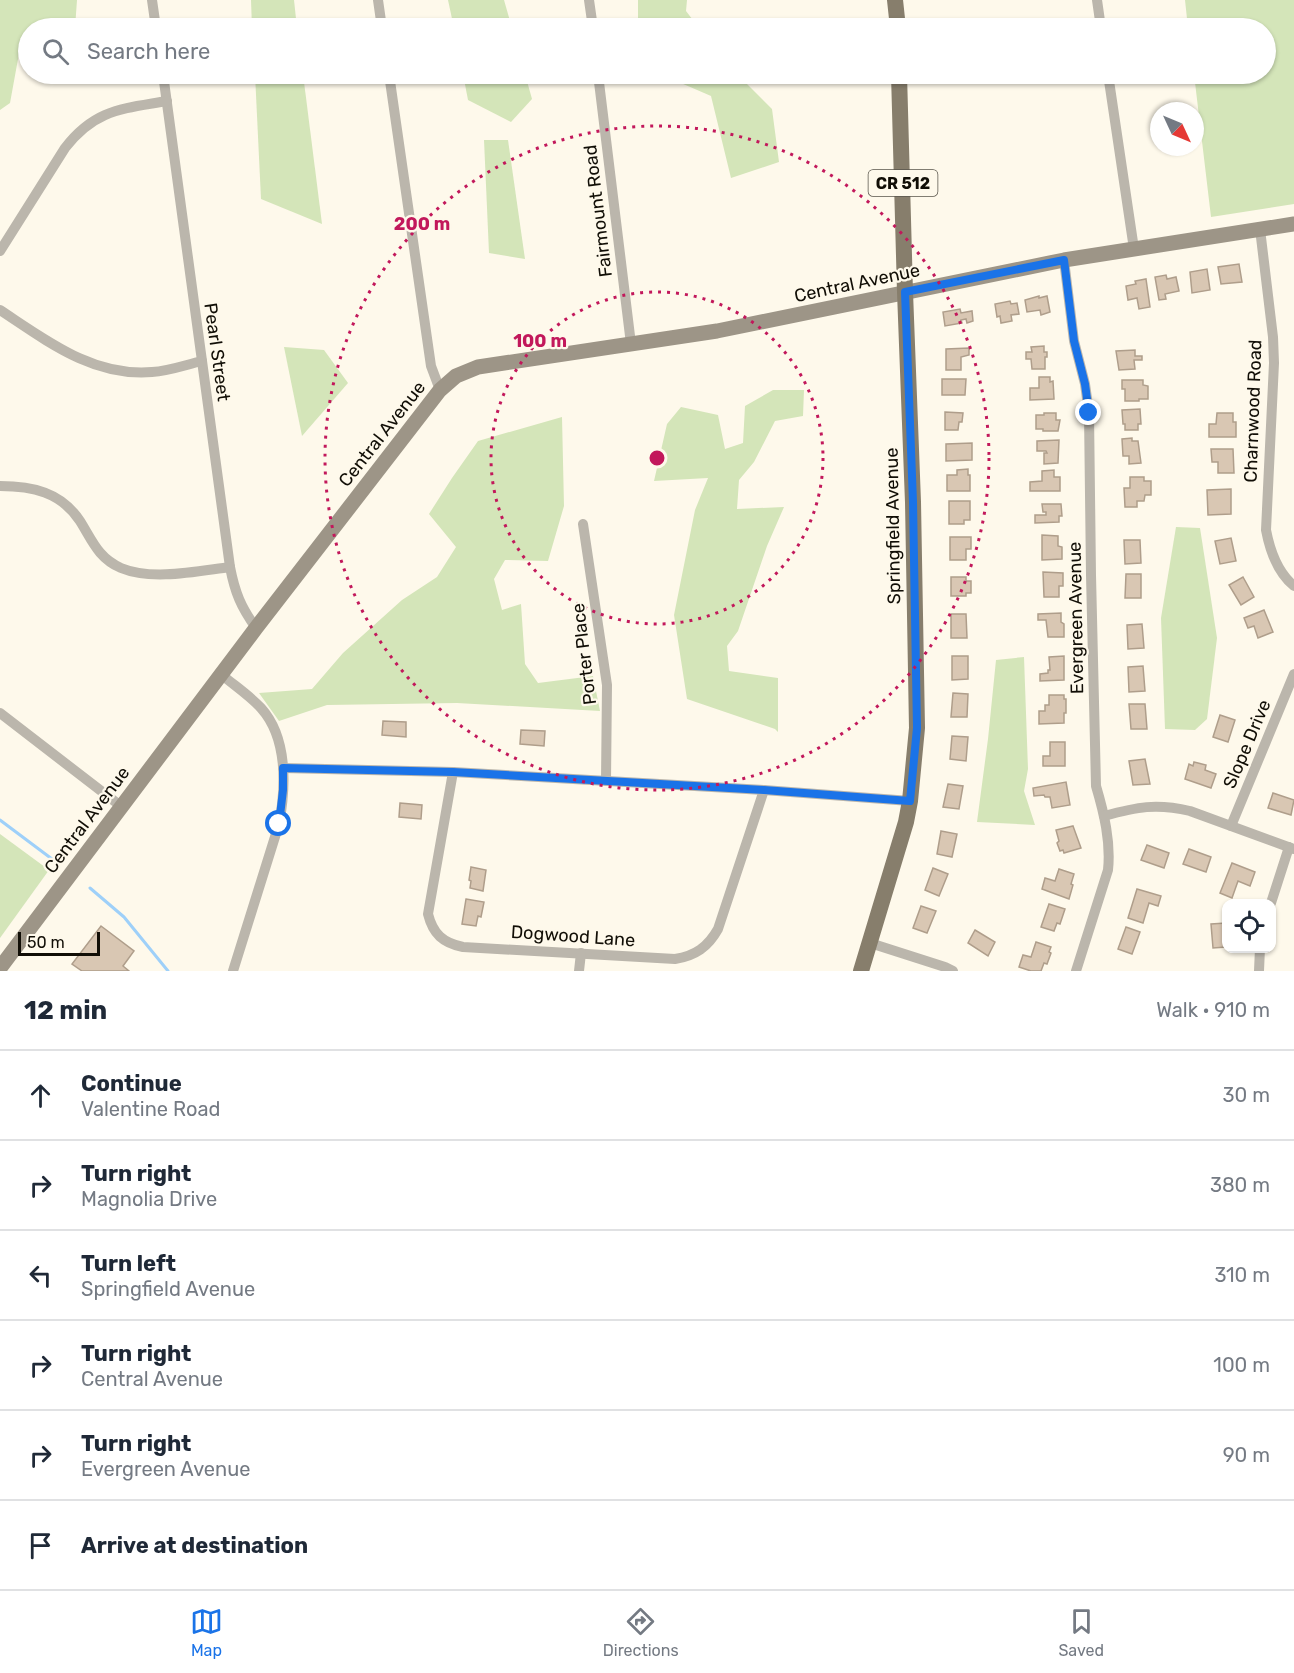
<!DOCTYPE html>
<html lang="en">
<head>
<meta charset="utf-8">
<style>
  body { margin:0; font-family:Rubik,sans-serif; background:#f6f6f7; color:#1f2937 }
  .controls { position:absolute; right:18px; bottom:18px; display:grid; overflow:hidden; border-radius:12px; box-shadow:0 2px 4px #0004 }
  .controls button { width:54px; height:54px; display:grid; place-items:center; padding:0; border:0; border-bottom:2px solid #e0e1e3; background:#fff; color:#1f2937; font:30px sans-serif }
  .compass { position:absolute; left:1150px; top:102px; width:54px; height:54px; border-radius:50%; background:#fff; box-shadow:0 2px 4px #0004; rotate:134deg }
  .scale { position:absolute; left:18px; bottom:15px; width:82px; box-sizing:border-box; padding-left:6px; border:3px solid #110e06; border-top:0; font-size:16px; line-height:21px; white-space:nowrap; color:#110e06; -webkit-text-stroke:4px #fef9eb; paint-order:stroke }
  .stop { position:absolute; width:18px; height:18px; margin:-14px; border:4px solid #1a73e8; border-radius:50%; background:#fff }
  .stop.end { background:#1a73e8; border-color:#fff; box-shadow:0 2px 6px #0008 }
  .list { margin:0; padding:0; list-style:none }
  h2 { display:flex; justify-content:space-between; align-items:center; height:78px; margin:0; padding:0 24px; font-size:26px }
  h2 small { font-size:20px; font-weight:400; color:#747a83 }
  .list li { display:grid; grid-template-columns:39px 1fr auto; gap:18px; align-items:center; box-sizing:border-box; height:90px; padding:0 24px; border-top:2px solid #e0e1e3 }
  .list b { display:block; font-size:22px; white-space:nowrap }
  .list p { margin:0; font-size:20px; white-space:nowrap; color:#747a83 }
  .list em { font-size:20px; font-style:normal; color:#747a83 }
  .icon { flex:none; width:33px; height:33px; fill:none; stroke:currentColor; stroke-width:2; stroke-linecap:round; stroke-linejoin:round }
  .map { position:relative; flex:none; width:1294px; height:971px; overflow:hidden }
  .search { position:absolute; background:#fff; box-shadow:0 2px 4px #0004; left:18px; right:18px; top:18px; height:66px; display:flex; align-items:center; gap:15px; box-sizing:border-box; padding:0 21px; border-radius:33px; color:#747a83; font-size:22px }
  .sheet { height:618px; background:#fff }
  nav { display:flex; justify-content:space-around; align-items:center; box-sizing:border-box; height:84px; border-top:2px solid #e0e1e3; background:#fff; font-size:16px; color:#747a83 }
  nav a { display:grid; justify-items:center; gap:3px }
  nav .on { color:#1a73e8 }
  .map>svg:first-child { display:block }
  .green { fill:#d4e5b9 }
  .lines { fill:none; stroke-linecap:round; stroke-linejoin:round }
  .stream { stroke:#9ed0f9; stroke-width:3 }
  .building { fill:#d9c7b3; stroke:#af9e8b; stroke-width:1.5 }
  .street { stroke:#bbb6ac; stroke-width:10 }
  .secondary { stroke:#9d9587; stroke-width:15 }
  .primary { stroke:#877e6c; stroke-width:16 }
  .route { stroke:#1a73e8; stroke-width:8 }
  .ring { fill:none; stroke:#c2185b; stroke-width:3; stroke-dasharray:3 6 }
  .labels { text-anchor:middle; stroke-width:4.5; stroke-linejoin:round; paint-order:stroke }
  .shield { fill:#fef9eb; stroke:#58544b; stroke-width:1.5 }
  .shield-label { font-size:16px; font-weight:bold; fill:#110e06 }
  .street-label { font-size:18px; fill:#110e06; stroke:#fef9eb }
  .centre { fill:#c2185b; stroke:#fef9eb; stroke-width:3 }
  .ring-label { font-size:18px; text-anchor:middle; font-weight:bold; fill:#c2185b; stroke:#fef9eb; stroke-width:4.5; stroke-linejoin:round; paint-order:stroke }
</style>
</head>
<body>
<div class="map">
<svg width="1294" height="971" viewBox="0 0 1294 971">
  <rect width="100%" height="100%" fill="#fef9eb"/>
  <!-- green -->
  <g class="green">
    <polygon points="0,0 77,0 75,28 28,28 28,46 20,48 10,103 0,110"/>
    <polygon points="251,0 294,0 297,28 252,28"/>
    <polygon points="448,0 504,0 512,28 454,28"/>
    <polygon points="638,0 687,0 686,11 699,28 638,28"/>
    <polygon points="1185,0 1294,0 1294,204 1211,217 1194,74 1266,74 1266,28 1188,28"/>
    <polygon points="255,74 303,74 322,224 261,199"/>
    <polygon points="463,74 525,74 532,99 511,122 468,100"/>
    <polygon points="660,74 737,74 772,109 779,162 731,178 711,96"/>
    <polygon points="484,140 508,140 525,259 489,253"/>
    <polygon points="284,347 324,350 348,383 302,436"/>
    <polygon points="773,390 804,390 803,416 775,421 754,462 739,480 737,509 784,507 767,546 738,631 727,646 729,671 778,678 778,732 775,729 687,699 674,615 695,510 708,478 654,481 667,424 681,407 718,415 725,449 743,443 745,406"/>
    <polygon points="562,417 564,506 548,561 505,560 494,579 502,610 521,604 525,664 538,683 593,676 600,711 457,703 327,705 279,721 259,693 312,689 343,653 402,600 437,577 456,547 429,514 452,478 478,441"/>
    <polygon points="1176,527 1200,528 1217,638 1207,719 1195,730 1165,729 1161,618"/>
    <polygon points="1024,657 1028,769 1024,791 1035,825 977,822 988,739 996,660"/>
    <polygon points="0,834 49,870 0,938"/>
  </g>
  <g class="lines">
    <!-- stream -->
    <g class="stream">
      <polyline points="0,820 56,862"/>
      <polyline points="90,888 124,917 168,971"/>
    </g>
  </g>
  <!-- building -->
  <g class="building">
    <polygon points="1239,264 1242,282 1221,284 1218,267"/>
    <polygon points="1207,269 1210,290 1192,293 1190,272"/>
    <polygon points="1166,275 1167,279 1176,277 1179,291 1165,294 1166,299 1159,300 1155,277"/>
    <polygon points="1146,279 1150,307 1139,309 1137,298 1128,300 1126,286 1136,284 1135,281"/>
    <polygon points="1039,296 1039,298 1047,296 1050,312 1041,315 1040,310 1027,312 1025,300"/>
    <polygon points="1010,301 1011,304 1017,303 1019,314 1011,315 1012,321 1001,323 1000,316 997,317 995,304"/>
    <polygon points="960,309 961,313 972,311 973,321 967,323 966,319 961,320 962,323 945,326 943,312"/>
    <polygon points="1044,346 1044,352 1047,352 1047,357 1045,357 1045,369 1032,369 1031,359 1026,359 1026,352 1032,352 1031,347"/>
    <polygon points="969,348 969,355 961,357 961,370 946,370 946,349"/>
    <polygon points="1135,350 1135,356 1142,356 1142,360 1134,360 1135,369 1119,370 1116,351"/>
    <polygon points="1039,377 1050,377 1050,382 1053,381 1054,399 1030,400 1030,388 1039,388"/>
    <polygon points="942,379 966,379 965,395 942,395"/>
    <polygon points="1122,380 1143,380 1143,385 1148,386 1148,399 1139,399 1139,401 1125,401 1125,389 1122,389"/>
    <polygon points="1140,409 1141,424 1138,424 1138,430 1125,430 1125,424 1123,424 1122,410"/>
    <polygon points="945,412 963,413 962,422 959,422 958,430 945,430"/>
    <polygon points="1044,413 1056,413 1056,420 1060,420 1058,431 1043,431 1043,429 1036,429 1036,415 1044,415"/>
    <polygon points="1217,413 1233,413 1233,422 1236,422 1236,437 1209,437 1209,424 1216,424"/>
    <polygon points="1132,438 1132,441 1138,441 1141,463 1129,464 1129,456 1123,456 1122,439"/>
    <polygon points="1059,440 1058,463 1044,464 1044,453 1047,453 1046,451 1037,451 1037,441"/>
    <polygon points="972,443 972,460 946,461 946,444"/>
    <polygon points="1211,449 1233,449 1234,473 1218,473 1218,462 1212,462"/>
    <polygon points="968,469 968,475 970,475 970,491 947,491 947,475 957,475 957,470"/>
    <polygon points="1054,470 1054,477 1060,477 1060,491 1030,491 1030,482 1042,481 1042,471"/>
    <polygon points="1130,477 1144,477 1144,481 1151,481 1151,495 1145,495 1144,501 1137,501 1137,507 1125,507 1124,488 1130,488"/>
    <polygon points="1231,489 1231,514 1208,515 1207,490"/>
    <polygon points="949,501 970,501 970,520 964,520 964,524 949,524"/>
    <polygon points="1042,504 1061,504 1062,516 1059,516 1059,522 1035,523 1035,515 1046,515 1046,512 1043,512"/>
    <polygon points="1042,535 1058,536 1058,546 1062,547 1062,559 1042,560"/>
    <polygon points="950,537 971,537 971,549 966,549 966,560 950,560"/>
    <polygon points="1231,538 1236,561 1220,564 1215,541"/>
    <polygon points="1124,540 1140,540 1141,563 1125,564"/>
    <polygon points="1043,572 1063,573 1063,586 1059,586 1059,597 1044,597"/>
    <polygon points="1126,574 1141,574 1141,598 1125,598"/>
    <polygon points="951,577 966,577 966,581 971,581 971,593 966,593 966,596 951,596"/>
    <polygon points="1243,577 1254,597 1241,605 1229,585"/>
    <polygon points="1264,610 1273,632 1258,638 1254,626 1248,628 1244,618"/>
    <polygon points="1061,613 1061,622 1064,624 1064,637 1048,637 1046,620 1038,620 1038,614"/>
    <polygon points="951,614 966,614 967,638 951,638"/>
    <polygon points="1142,624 1144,648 1128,649 1127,625"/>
    <polygon points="952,656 968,656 968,679 952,680"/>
    <polygon points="1064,656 1064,680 1040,681 1040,674 1048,673 1048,670 1050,670 1049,657"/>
    <polygon points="1143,666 1145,691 1129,692 1128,667"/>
    <polygon points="953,693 968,694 967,717 951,717"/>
    <polygon points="1049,695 1064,695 1064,699 1066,699 1066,713 1064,713 1064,723 1039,724 1039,711 1045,711 1045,705 1049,705"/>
    <polygon points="1129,704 1145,704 1147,729 1131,729"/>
    <polygon points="1220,715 1235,720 1228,742 1213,737"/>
    <polygon points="383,721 406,722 406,737 382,735"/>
    <polygon points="521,730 545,731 544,746 520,744"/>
    <polygon points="952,736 968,737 966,761 950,759"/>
    <polygon points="1050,742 1065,742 1065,766 1043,766 1043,756 1050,756"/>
    <polygon points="1145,759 1150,784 1133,785 1129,761"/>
    <polygon points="1194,762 1206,765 1205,770 1216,774 1211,788 1185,779 1189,764 1193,766"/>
    <polygon points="1066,782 1070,805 1052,808 1050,797 1045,797 1044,795 1034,796 1033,788"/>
    <polygon points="948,784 963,786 959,809 943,807"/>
    <polygon points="1273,793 1294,800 1291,815 1268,808"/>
    <polygon points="400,803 422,805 421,819 399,817"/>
    <polygon points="1073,826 1081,848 1064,853 1063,850 1060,851 1057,843 1059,841 1056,830"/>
    <polygon points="941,831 957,834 952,857 937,854"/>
    <polygon points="1147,845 1169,853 1164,868 1141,860"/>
    <polygon points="1189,849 1211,857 1206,872 1183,864"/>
    <polygon points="1232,863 1255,872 1250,886 1238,881 1232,898 1220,893"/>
    <polygon points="471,867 486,870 483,891 470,888 471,881 469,880"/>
    <polygon points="933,868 948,874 939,896 925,890"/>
    <polygon points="1059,869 1074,874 1071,884 1073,885 1069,899 1042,889 1045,878 1055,881"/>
    <polygon points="1137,889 1161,896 1158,906 1149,903 1143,923 1128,918"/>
    <polygon points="466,899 484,902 481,917 478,916 476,926 462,924"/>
    <polygon points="1049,904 1065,909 1060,924 1057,923 1054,931 1041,927"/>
    <polygon points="921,906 936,911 927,933 913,928"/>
    <polygon points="1226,923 1226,947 1213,948 1211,924"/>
    <polygon points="101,926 134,951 123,966 129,971 82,971 72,964"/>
    <polygon points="1126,927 1140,932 1132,954 1118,949"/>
    <polygon points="975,930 995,942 988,956 968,943"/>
    <polygon points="1036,942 1051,947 1049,952 1051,953 1047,964 1044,963 1041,971 1031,971 1019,967 1023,955 1031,957"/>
  </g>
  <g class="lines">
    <!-- street -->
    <g class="street">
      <polyline points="152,0 156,28"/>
      <polyline points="378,0 382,28"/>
      <polyline points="589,0 593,28"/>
      <polyline points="1097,0 1101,28"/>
      <path d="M163,74l67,493c5,26 11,40 26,61"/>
      <polyline points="389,74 431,366 440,390"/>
      <polyline points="598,74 631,344"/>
      <polyline points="1108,74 1134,249"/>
      <path d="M1260,229l13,108 1,26 -8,167c4,21 11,42 28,56"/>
      <path d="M0,251l65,-103c30,-39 57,-39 102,-47"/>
      <path d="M1064,260l10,81 11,43 4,29 2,162 5,211c8,27 15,56 12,84l-32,101"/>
      <path d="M0,310c47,31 93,67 152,62 17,-1 33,-7 50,-11"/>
      <path d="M0,486c32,0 61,6 80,35 12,19 18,37 41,47 31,13 77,3 109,-1"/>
      <polyline points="583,524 607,685 606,781"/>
      <path d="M222,675c13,11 27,20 39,33 27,30 25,79 18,116l-46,147"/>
      <polyline points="0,713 122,807"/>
      <polyline points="283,768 453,772 764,790 910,801"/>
      <path d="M453,772l-25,142c5,20 15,29 35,33l212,12c20,-3 33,-12 43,-30l46,-139"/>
      <path d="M1104,816c33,-9 52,-13 86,-5l104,38"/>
      <polyline points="1231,826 1294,674"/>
      <polyline points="1271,903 1289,847"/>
      <polyline points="870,943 945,967 953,971"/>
      <polyline points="579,971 581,953"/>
      <polyline points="1259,971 1260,948"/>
    </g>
    <!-- secondary -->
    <polyline class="secondary" points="0,968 256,628 440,390 456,376 478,367 717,331 1064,260 1294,224"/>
    <!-- primary -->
    <g class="primary">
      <polyline points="895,0 898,28"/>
      <polyline points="861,971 906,822 910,801 917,728 913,502 905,292 899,74"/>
    </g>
  </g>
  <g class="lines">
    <!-- route -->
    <polyline class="route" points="279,824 283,790 283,768 453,772 764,790 910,801 917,728 913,502 905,292 1064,260 1074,341 1085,384 1089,413"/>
  </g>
  <!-- distance rings -->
  <g class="ring">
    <circle cx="657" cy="458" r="166"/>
    <circle cx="657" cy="458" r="332"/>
  </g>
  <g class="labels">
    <!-- shield labels -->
    <rect class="shield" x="868.5" y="170" width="69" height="26" rx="4.5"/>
    <g class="shield-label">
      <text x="903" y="189">CR 512</text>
    </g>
    <!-- street labels -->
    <g class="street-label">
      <text transform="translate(598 211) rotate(-97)" y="6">Fairmount Road</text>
      <text transform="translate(857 283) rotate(-12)" y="6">Central Avenue</text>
      <text transform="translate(217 352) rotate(82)" y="6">Pearl Street</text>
      <text transform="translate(1253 411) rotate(-88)" y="6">Charnwood Road</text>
      <text transform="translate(382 434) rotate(-52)" y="6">Central Avenue</text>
      <text transform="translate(893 526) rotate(-91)" y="6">Springfield Avenue</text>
      <text transform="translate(1076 618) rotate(-91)" y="6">Evergreen Avenue</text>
      <text transform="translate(584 654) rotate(-97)" y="6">Porter Place</text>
      <text transform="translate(1247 744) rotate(-67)" y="6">Slope Drive</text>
      <text transform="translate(87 820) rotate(-53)" y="6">Central Avenue</text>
      <text transform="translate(573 936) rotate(4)" y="6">Dogwood Lane</text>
    </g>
  </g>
  <circle cx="657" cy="458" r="9" class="centre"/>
  <g class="ring-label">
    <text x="422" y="230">200 m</text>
    <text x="540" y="347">100 m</text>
  </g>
</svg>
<div class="controls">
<button><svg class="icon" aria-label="locate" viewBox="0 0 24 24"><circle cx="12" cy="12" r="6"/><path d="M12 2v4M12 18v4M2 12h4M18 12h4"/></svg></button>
</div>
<svg class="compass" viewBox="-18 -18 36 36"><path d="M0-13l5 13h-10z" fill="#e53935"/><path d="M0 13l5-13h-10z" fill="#747a83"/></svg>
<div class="scale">50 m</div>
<div class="stop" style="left:279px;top:824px"></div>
<div class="stop end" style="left:1089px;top:413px"></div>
<div class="search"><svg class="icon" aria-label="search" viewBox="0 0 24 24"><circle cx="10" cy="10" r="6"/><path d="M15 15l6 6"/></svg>Search here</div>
</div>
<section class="sheet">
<h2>12 min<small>Walk · 910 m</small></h2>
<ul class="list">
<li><svg class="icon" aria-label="ahead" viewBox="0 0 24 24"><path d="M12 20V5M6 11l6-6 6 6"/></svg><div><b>Continue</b><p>Valentine Road</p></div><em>30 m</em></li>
<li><svg class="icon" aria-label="right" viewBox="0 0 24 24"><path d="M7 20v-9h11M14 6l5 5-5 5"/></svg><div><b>Turn right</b><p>Magnolia Drive</p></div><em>380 m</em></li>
<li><svg class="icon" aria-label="left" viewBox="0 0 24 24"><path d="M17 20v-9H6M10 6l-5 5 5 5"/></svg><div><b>Turn left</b><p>Springfield Avenue</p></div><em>310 m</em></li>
<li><svg class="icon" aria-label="right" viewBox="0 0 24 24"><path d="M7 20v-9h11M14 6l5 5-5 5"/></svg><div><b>Turn right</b><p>Central Avenue</p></div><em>100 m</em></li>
<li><svg class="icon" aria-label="right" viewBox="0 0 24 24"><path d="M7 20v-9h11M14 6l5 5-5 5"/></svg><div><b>Turn right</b><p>Evergreen Avenue</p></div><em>90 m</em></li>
<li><svg class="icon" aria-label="arrive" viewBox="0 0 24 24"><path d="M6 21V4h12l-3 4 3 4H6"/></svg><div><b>Arrive at destination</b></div></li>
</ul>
</section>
<nav>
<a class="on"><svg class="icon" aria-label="map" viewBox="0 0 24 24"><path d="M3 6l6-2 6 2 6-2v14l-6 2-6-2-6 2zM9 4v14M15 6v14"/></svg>Map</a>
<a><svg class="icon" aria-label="directions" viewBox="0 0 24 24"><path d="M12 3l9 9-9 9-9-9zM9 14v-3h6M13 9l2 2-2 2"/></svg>Directions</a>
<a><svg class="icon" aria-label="saved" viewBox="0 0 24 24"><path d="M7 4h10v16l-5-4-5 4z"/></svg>Saved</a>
</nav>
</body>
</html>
